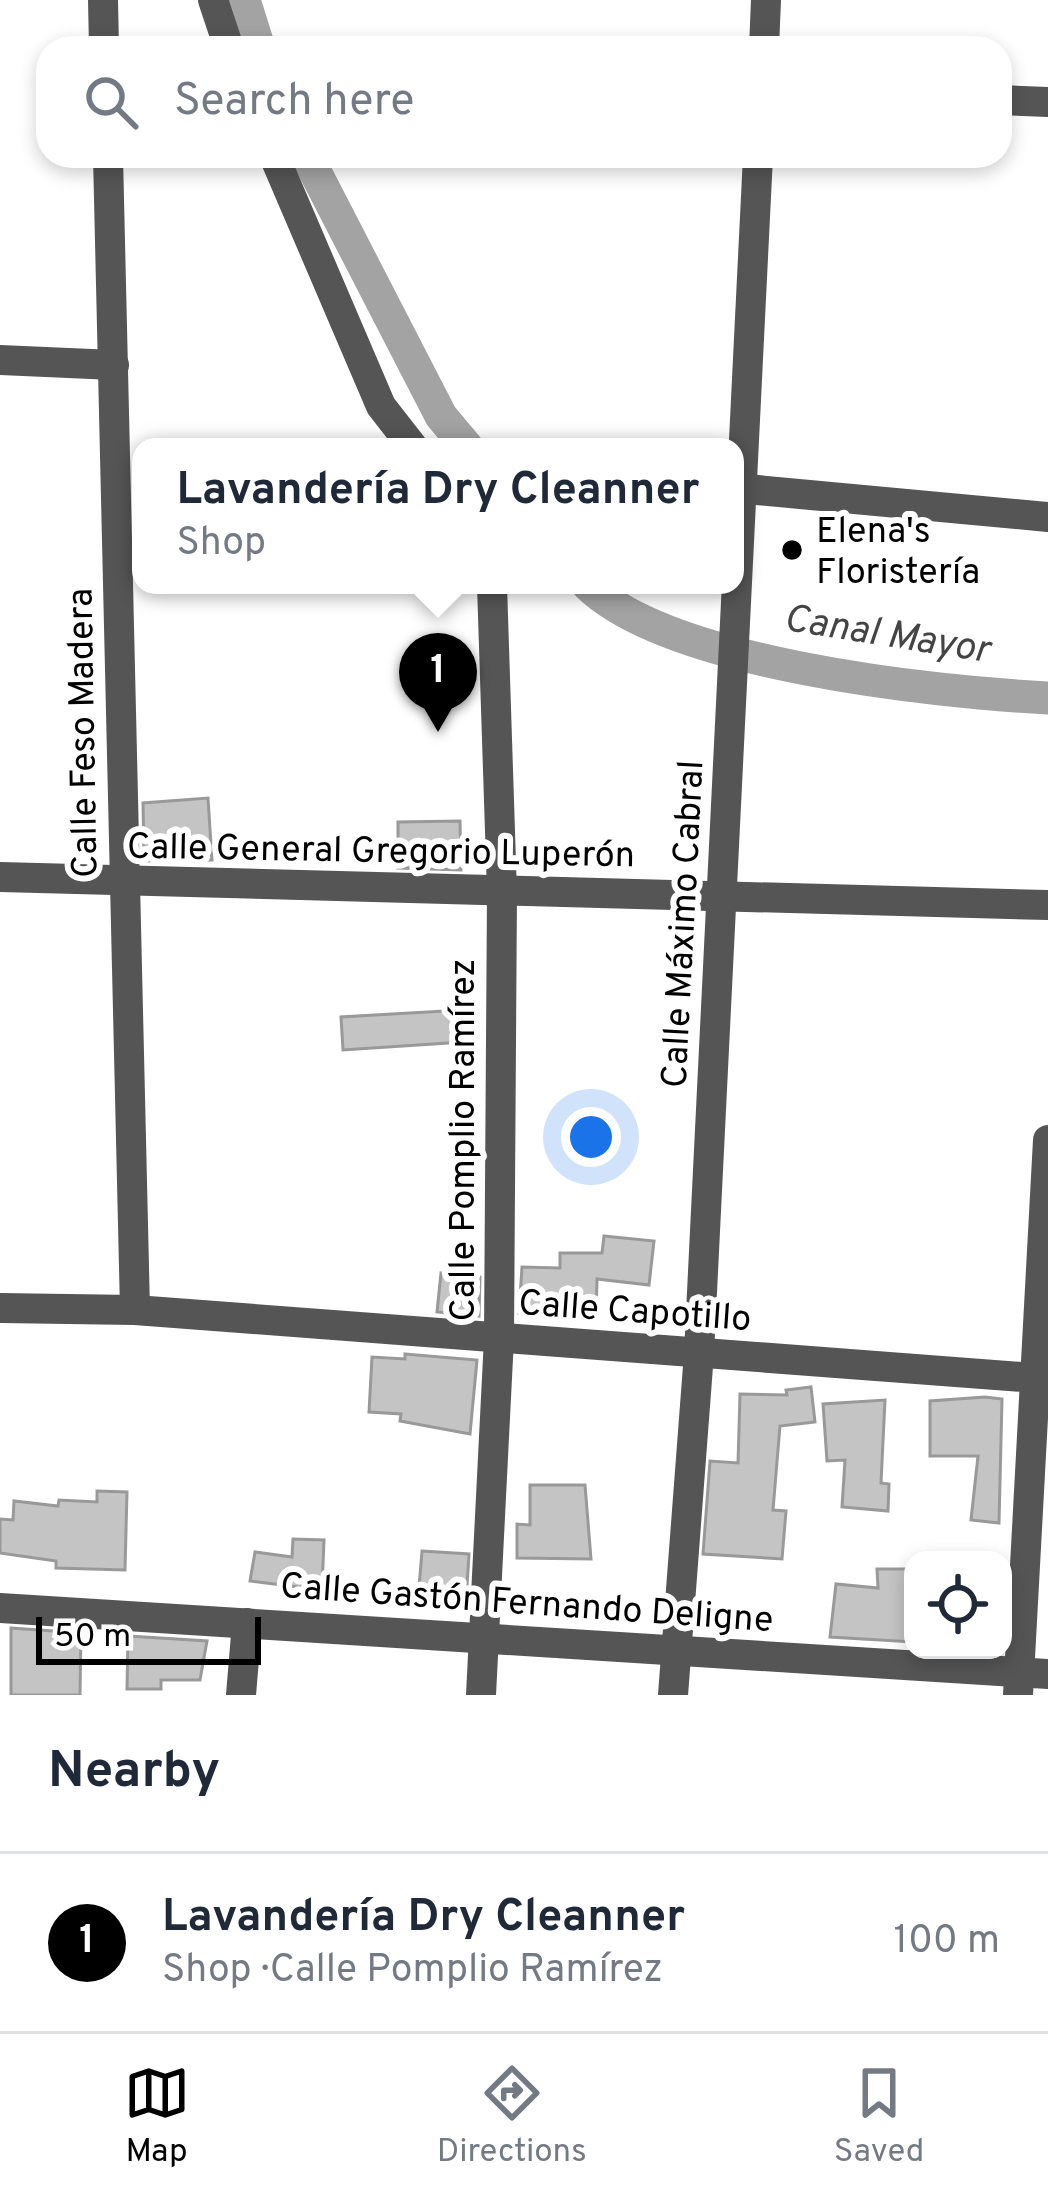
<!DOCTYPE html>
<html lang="en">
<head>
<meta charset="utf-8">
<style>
  body { margin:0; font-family:Overpass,sans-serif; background:#f6f6f7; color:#1f2937 }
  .controls { position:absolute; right:36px; bottom:36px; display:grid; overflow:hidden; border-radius:24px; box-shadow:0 6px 18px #0003 }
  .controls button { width:108px; height:108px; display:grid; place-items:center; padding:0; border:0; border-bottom:3px solid #e0e1e3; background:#fff; color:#1f2937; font:60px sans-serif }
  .scale { position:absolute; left:36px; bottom:30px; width:225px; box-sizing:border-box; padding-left:12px; border:6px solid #000; border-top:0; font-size:33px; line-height:42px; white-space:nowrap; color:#000; -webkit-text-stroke:9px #fff; paint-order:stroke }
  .you { position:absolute; left:591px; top:1137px; width:42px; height:42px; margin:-30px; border:9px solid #fff; border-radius:50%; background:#1a73e8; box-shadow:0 0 0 18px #1a73e833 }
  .badge { display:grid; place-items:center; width:78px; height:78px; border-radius:50%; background:#000; color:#fff; font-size:39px; font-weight:700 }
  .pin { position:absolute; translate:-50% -99px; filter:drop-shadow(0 3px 6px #0008) }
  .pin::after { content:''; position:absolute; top:63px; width:42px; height:36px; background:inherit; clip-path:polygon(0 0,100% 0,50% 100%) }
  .popup { position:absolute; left:132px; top:438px; width:612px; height:156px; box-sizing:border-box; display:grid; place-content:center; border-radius:24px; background:#fff; filter:drop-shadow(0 3px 9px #0005); font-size:39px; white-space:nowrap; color:#747a83 }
  .popup b { font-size:45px; color:#1f2937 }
  .popup::after { content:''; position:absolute; left:50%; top:100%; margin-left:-24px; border:24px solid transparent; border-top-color:#fff }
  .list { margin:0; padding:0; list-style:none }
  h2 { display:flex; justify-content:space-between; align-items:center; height:156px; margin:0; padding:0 48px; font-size:51px }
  h2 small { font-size:39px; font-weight:400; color:#747a83 }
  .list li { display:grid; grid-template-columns:78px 1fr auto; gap:36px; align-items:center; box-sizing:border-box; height:180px; padding:0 48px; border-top:3px solid #e0e1e3 }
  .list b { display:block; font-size:45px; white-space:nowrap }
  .list p { margin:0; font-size:39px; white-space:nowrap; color:#747a83 }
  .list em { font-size:39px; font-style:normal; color:#747a83 }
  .icon { flex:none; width:66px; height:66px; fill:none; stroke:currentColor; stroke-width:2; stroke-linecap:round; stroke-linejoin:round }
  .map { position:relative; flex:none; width:1048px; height:1695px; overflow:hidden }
  .search { position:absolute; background:#fff; box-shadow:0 6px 18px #0003; left:36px; right:36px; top:36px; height:132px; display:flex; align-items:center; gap:30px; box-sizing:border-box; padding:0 42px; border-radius:36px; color:#747a83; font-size:45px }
  .sheet { height:336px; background:#fff }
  nav { display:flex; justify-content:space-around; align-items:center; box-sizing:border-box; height:168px; border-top:3px solid #e0e1e3; background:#fff; font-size:33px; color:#747a83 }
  nav a { display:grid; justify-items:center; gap:6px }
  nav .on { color:#000 }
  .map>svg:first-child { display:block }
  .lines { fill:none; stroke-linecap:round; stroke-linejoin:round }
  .canal { stroke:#a3a3a3; stroke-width:33 }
  .building { fill:#c4c4c4; stroke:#999; stroke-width:3 }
  .minor { stroke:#555; stroke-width:30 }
  .poi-dot { fill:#000; stroke:#fff; stroke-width:4.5 }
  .labels { text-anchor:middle; stroke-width:12; stroke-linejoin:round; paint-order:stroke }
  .poi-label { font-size:36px; fill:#000; stroke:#fff; text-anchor:start }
  .street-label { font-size:36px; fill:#000; stroke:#fff }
  .water-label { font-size:39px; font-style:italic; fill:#444; stroke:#fff }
</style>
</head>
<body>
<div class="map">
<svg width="1048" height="1695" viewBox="0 0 1048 1695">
  <rect width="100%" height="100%" fill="#fff"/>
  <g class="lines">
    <!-- canal -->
    <g class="canal">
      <polyline points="244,0 259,48"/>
      <polyline points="307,156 441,416 467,447"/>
      <path d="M588,585c81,79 345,107 460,113"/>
    </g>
  </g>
  <!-- building -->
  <g class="building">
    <polygon points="208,798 212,860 144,861 143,803"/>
    <polygon points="460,821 461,870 398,868 398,822"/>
    <polygon points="461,1010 463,1042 343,1050 341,1017"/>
    <polygon points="604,1236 654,1241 649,1285 597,1279 596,1318 519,1313 522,1267 560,1268 560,1253 602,1253"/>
    <polygon points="441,1273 480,1277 479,1316 437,1312"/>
    <polygon points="405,1354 477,1360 470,1434 400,1421 401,1414 369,1412 372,1357 405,1359"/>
    <polygon points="811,1387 815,1422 780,1426 773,1510 786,1511 782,1559 703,1554 710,1461 738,1463 740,1394 787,1395 786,1390"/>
    <polygon points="985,1397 1002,1399 999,1523 971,1520 978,1456 930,1456 930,1401"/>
    <polygon points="885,1400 881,1483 889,1484 888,1511 842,1507 845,1460 827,1461 823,1404"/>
    <polygon points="530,1485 585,1485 591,1559 517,1558 517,1524 530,1525"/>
    <polygon points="97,1491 127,1492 125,1570 56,1568 56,1561 0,1553 0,1519 13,1520 14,1501 58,1506 59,1500 97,1502"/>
    <polygon points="293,1539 324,1540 322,1590 250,1581 255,1552 292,1557"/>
    <polygon points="422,1551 469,1554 466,1602 418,1599"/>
    <polygon points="877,1569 913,1569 913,1642 830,1637 836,1584 878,1588"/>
    <polygon points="11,1628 81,1633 80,1695 11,1695"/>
    <polygon points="128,1636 207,1641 200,1680 161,1680 161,1689 127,1689"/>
  </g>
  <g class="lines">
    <!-- minor -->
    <g class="minor">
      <polyline points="103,0 104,48"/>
      <polyline points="213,0 229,48"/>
      <polyline points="764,48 766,0"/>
      <polyline points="1000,100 1048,102"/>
      <polyline points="108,156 135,1310"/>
      <polyline points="274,156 381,406 413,447"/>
      <polyline points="0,360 114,365"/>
      <polyline points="735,488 1048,517"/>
      <polyline points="0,877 1048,905"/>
      <polyline points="0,1308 135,1310 1048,1379"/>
      <polyline points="0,1608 1048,1674"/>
      <polyline points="241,1695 247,1623"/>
      <polyline points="481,1695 499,1338 502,893 492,585"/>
      <polyline points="673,1695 699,1353 758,156"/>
      <polyline points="1018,1695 1048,1140"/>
    </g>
  </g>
  <!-- markers -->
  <circle class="poi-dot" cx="792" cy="550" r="12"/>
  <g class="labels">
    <!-- poi labels -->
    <g class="poi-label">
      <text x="816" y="542">Elena's<tspan x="816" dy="41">Floristería</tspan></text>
    </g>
    <!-- street labels -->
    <g class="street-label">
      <text transform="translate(81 733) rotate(-91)" y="13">Calle Feso Madera</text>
      <text transform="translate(381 849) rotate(1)" y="13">Calle General Gregorio Luperón</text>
      <text transform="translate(681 924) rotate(-87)" y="13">Calle Máximo Cabral</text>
      <text transform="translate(461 1140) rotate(-90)" y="13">Calle Pomplio Ramírez</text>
      <text transform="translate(635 1309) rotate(4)" y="13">Calle Capotillo</text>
      <text transform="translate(527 1601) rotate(4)" y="13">Calle Gastón Fernando Deligne</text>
    </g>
    <!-- water labels -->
    <g class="water-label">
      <text transform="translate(887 632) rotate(9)" y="14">Canal Mayor</text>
    </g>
  </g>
</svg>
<div class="controls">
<button><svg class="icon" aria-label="locate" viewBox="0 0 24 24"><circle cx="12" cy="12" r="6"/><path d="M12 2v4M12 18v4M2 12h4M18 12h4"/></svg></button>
</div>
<div class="scale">50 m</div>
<div class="you"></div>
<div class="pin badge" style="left:438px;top:732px">1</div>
<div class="popup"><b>Lavandería Dry Cleanner</b>Shop</div>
<div class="search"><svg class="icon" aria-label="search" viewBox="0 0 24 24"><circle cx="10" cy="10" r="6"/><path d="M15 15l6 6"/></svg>Search here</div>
</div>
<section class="sheet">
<h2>Nearby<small></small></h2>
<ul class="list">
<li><span class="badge">1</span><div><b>Lavandería Dry Cleanner</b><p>Shop · Calle Pomplio Ramírez</p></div><em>100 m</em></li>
</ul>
</section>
<nav>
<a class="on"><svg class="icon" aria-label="map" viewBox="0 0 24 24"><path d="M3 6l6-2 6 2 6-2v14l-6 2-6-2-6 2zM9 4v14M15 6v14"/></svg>Map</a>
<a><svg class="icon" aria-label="directions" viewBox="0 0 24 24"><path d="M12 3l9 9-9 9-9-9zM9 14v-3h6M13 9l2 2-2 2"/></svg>Directions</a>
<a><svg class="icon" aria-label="saved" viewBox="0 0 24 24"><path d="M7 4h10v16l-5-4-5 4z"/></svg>Saved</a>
</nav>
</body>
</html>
